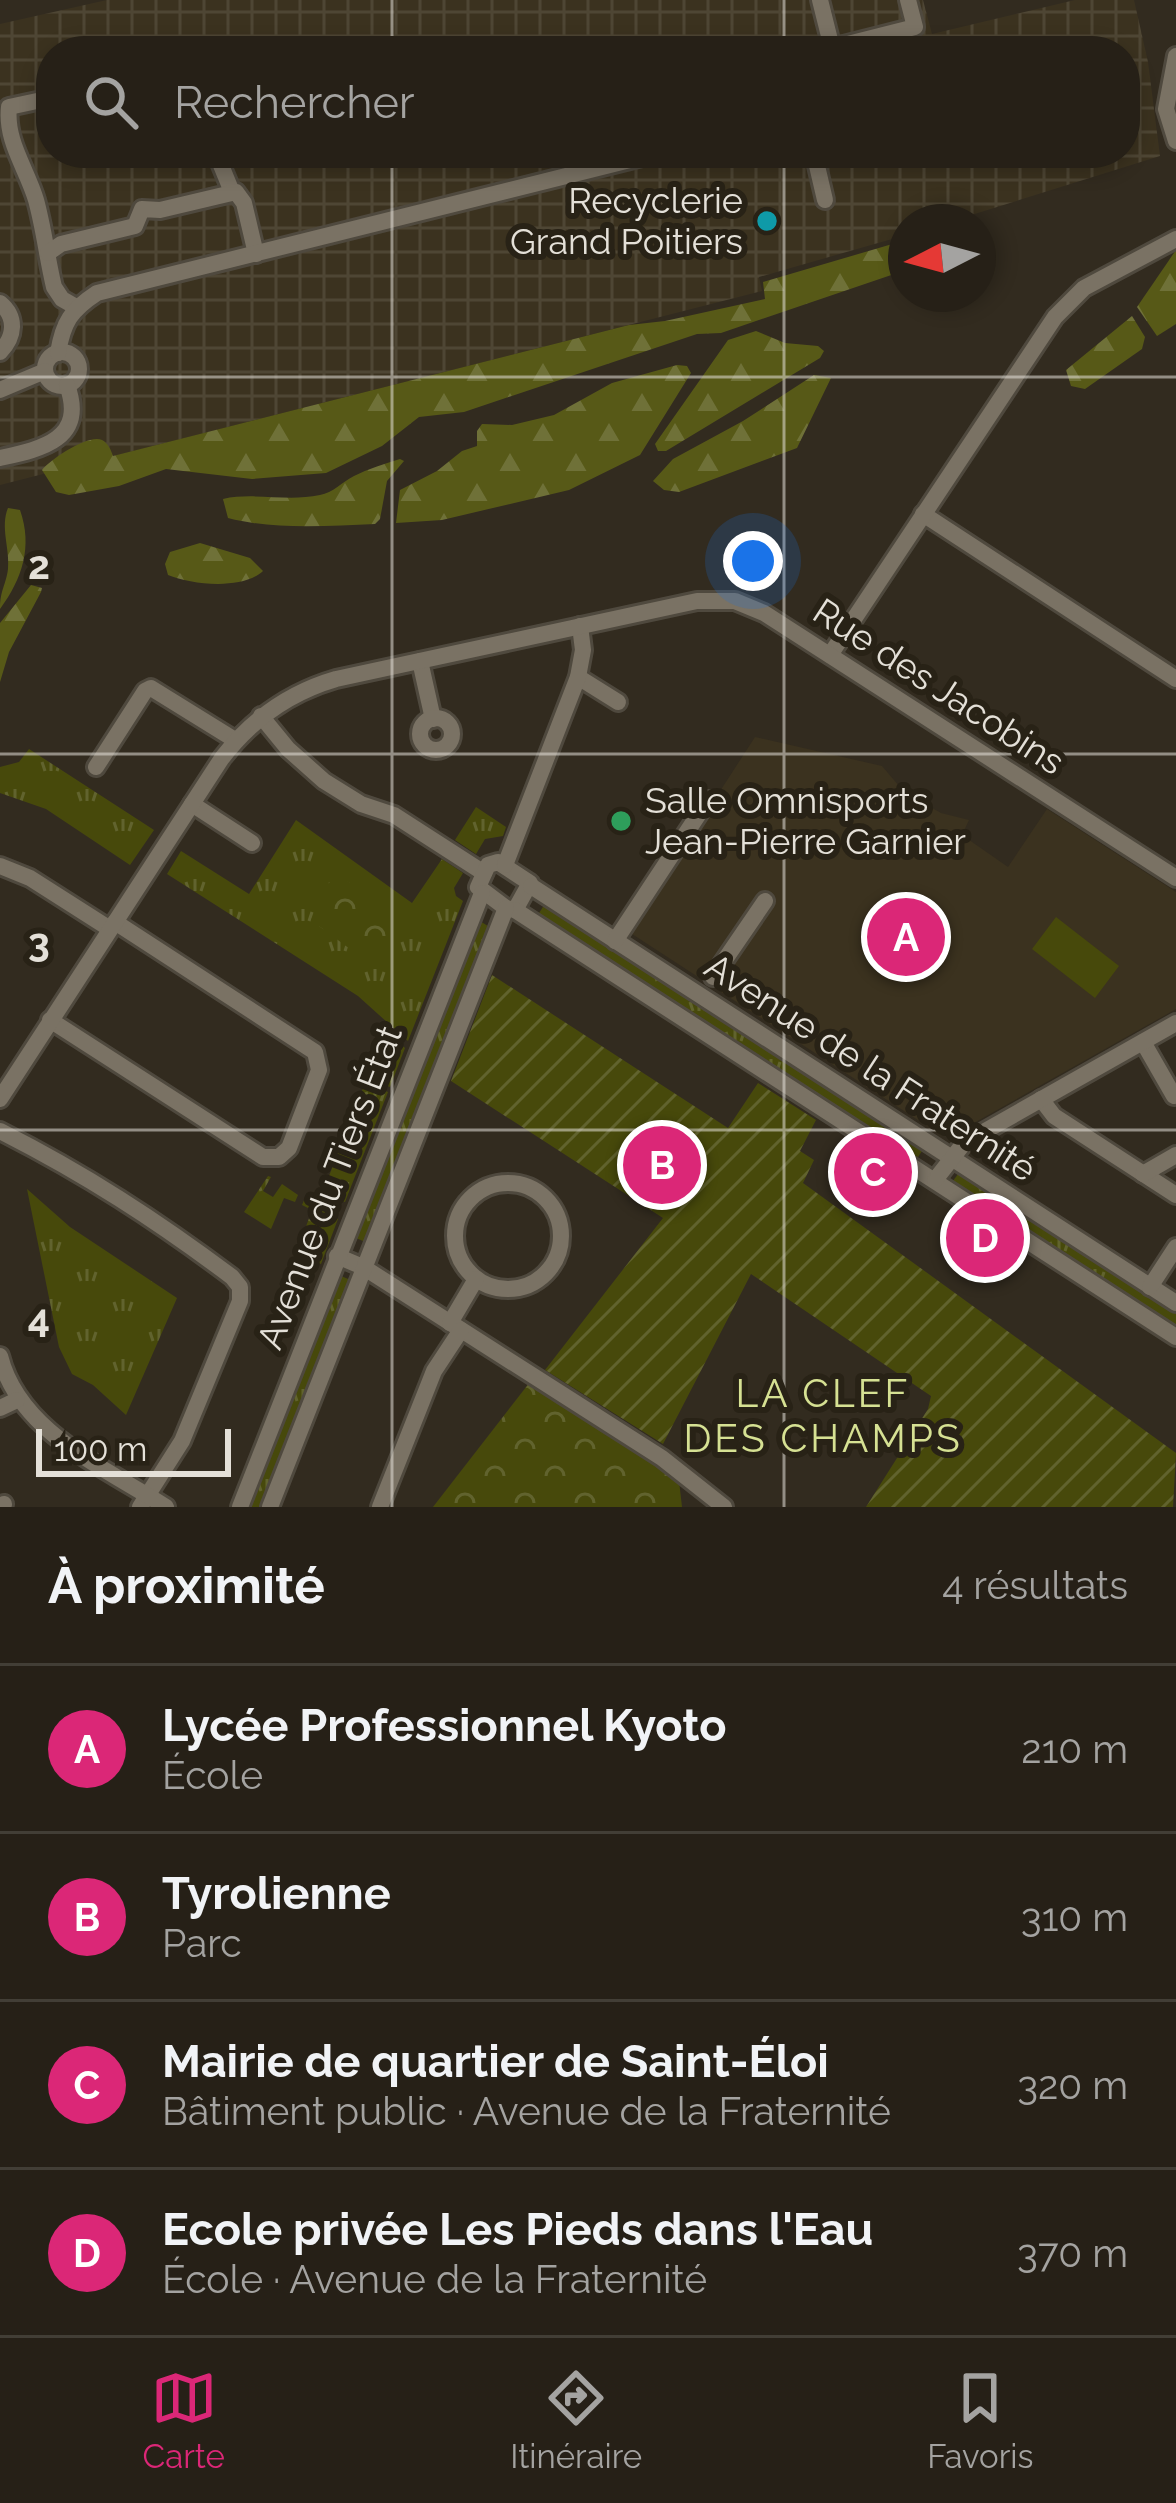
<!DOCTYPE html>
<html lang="fr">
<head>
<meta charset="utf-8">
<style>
  body { margin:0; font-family:Raleway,sans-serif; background:#322d24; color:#f1f3f6 }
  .compass { position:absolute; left:888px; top:204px; width:108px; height:108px; border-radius:50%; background:#262017; box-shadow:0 6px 18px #0003; rotate:264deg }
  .scale { position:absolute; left:36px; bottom:30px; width:195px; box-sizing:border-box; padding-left:12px; border:6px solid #e4e0d8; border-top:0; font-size:33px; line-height:42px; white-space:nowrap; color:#e4e0d8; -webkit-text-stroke:9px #282216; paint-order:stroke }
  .you { position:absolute; left:753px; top:561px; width:42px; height:42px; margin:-30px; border:9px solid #fff; border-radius:50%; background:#1a73e8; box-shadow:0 0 0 18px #1a73e833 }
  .badge { display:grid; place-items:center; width:78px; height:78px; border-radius:50%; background:#db2777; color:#fff; font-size:39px; font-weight:700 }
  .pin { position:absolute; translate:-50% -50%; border:6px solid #fff; box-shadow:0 3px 12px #0006 }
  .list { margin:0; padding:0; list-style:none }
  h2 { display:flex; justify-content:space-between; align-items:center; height:156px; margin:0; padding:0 48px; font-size:51px }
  h2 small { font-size:39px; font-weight:400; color:#a4a3a1 }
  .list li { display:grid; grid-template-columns:78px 1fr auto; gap:36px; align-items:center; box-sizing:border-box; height:168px; padding:0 48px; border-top:3px solid #423e36 }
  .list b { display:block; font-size:45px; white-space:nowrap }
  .list p { margin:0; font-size:39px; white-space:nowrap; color:#a4a3a1 }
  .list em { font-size:39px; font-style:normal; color:#a4a3a1 }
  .icon { flex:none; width:66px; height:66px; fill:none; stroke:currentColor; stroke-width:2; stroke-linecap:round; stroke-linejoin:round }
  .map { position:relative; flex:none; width:1176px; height:1507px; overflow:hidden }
  .search { position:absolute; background:#262017; box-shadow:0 6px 18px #0003; left:36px; right:36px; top:36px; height:132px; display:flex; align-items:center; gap:30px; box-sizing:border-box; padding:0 42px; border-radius:48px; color:#a4a3a1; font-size:45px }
  .sheet { height:828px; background:#262017 }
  nav { display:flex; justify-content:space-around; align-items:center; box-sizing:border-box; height:168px; border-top:3px solid #423e36; background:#262017; font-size:33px; color:#a4a3a1 }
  nav a { display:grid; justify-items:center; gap:6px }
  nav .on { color:#db2777 }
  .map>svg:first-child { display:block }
  .built { fill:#3b321f }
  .industrial { fill:url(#industrial-grid); fill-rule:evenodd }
  .grass { fill:url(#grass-tufts) }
  .forest { fill:url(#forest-firs) }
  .park { fill:url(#park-crowns) }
  .garden { fill:url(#garden-furrows) }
  .pitch { fill:#47490b }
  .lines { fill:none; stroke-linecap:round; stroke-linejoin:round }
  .minor-casing { stroke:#4f493e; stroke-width:22 }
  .minor { stroke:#7a7264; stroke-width:16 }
  .grid { fill:none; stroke:#e4e0d8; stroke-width:3; stroke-opacity:0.55 }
  .culture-dot { fill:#0f9aa8; stroke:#282216; stroke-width:4.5 }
  .leisure-dot { fill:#2e9e5b; stroke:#282216; stroke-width:4.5 }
  .labels { text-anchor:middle; stroke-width:12; stroke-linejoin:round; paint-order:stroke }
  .poi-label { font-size:36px; fill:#e4e0d8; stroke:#282216; text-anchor:end }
  .street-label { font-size:36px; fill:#e4e0d8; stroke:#282216 }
  .neighbourhood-label { font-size:39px; letter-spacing:3px; fill:#d6e193; stroke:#282216 }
  .grid-label { font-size:39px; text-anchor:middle; font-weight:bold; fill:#e4e0d8; stroke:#282216; stroke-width:12; stroke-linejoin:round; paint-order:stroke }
</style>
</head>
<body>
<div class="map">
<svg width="1176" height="1507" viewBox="0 0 1176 1507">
  <defs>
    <pattern id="industrial-grid" width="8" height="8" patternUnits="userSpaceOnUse" patternTransform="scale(3)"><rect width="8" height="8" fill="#3b321f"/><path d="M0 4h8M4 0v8" fill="none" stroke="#4e4634"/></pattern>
    <pattern id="grass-tufts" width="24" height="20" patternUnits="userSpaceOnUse" patternTransform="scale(3)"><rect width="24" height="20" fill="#47490b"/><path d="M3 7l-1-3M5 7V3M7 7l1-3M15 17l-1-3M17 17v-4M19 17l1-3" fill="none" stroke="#61632e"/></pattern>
    <pattern id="forest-firs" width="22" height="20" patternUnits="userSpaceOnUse" patternTransform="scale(3)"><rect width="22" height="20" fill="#575917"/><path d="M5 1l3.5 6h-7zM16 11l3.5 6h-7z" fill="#6f7138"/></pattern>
    <pattern id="park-crowns" width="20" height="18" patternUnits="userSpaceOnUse" patternTransform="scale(3)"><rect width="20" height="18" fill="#47490b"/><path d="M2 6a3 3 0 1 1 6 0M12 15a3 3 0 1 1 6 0" fill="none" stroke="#61632e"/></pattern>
    <pattern id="garden-furrows" width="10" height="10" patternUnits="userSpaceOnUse" patternTransform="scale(3)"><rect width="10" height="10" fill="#47490b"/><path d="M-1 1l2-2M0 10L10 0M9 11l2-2" fill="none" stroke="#61632e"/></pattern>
  </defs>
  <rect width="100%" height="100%" fill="#322b1f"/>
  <!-- built -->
  <polygon class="built" points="755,737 882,766 905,793 941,813 969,820 962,835 1008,867 1047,809 1176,892 1176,1009 974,1123 956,1111 941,1135 798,1042 629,932"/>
  <!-- industrial -->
  <path class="industrial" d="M107,0h816l9,34 143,-34h59l14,62 12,94 -211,66h-43v13l-147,42 3,14 -762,194v-461zM51,51h1074v102h-1074z"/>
  <!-- grass -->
  <g class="grass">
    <polygon points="29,749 154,830 130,865 46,809 0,793 0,767 19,762"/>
    <polygon points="476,807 506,827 503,836 485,839 476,854 455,840"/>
    <polygon points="296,820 412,903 442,859 463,873 454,888 456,896 463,901 408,1041 358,996 167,874 181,851 249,894"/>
    <polygon points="546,902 925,1146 915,1162 536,918"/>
    <polygon points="475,918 491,928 368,1243 351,1236"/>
    <polygon points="383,1029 405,1048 390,1087 365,1077"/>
    <polygon points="365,1083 388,1092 345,1202 322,1194"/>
    <polygon points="961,1170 1176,1309 1176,1332 950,1185"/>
    <polygon points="268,1176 271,1177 263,1191 273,1197 282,1184 298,1195 295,1202 284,1198 271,1229 244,1212"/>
    <polygon points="27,1189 70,1227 177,1298 126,1415 93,1385 72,1374 59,1347"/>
    <polygon points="305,1198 338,1219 321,1264 296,1254 312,1210 302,1205"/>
    <polygon points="336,1274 353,1281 266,1507 245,1507"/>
  </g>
  <!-- forest -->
  <g class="forest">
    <path d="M906,240v30l-185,63 -24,1 -233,78 -45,5 -37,29 -56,27 -74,6 -86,-10 -47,17 -50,9 -13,-3 -14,-22c9,-11 46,-36 60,-30 6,3 9,10 11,16l516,-131 36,-4 100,-22 -2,-17z"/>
    <polygon points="1176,250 1176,324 1157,336 1137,307"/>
    <polygon points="1132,316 1145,337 1142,349 1085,389 1071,386 1066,370"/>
    <polygon points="756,331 785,343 818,346 824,351 820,358 666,451 658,451 655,444 728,340"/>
    <polygon points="677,365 687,366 691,373 640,455 569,490 442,520 396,523 400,490 437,471 462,451 477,446 477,431 482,424 512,425 554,415 612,383"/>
    <polygon points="814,375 831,378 797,448 679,492 664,490 653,481 673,459 743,421"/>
    <path d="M400,459l4,2 -17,20 -7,38 -5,5c-48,2 -101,6 -147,-6l-5,-19c31,-7 64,3 97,-4 13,-2 22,-13 34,-19 14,-7 30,-12 46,-17z"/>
    <path d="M8,508l12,2c13,37 2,69 -20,99 0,-19 6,-24 8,-40 2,-21 -8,-42 0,-61z"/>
    <path d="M200,543l50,15 13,13c-20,19 -71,14 -95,4l-3,-11 5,-12z"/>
    <polygon points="31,585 42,588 41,592 9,652 0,682 0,623"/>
  </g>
  <!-- park -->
  <g class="park">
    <polygon points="334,873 393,909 397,935 362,958 311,920"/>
    <polygon points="530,1382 657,1461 679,1481 682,1507 433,1507"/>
  </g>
  <!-- garden -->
  <polygon class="garden" points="492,975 728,1128 758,1083 816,1120 800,1151 814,1160 803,1183 1176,1453 1173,1507 866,1507 928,1409 931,1396 751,1274 663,1444 545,1370 663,1218 451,1081"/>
  <!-- pitch -->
  <polygon class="pitch" points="1056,917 1119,966 1095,998 1032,949"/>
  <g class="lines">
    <defs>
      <g id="minor">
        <polyline points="820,0 832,48 915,27 908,0"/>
        <polyline points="1176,56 1166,109 1176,141"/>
        <path d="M51,98l-42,9c-4,34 18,62 27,93 8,29 11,58 18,87l8,12 14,8"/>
        <polyline points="216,153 232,192"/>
        <polyline points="814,153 825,200"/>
        <polyline points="48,253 61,244 135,226 142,209 160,210 236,192 244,203 256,254"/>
        <path d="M0,303c17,14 15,34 0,49"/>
        <circle cx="62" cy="369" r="17"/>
        <path d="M58,353c5,-31 13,-43 39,-60l561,-140"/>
        <polyline points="0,390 45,371"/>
        <path d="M0,458c41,-9 87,-18 67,-73"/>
        <polyline points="923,514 1176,679"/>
        <polyline points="830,655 1055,317 1084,288 1176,239"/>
        <polyline points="420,661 433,719"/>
        <polyline points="578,677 618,702"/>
        <polyline points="261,716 288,749 324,781 361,804 394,815 484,873"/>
        <circle cx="436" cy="734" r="16"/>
        <polyline points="96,767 145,691 151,688 235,740"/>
        <polyline points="192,804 252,843"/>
        <polygon points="498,862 530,883 515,910 506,908 478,887 488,865"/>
        <polyline points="505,865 578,677 583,650 580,626"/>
        <polyline points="0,866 30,878 110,929"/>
        <polyline points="531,886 1176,1303"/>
        <polyline points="515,910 1176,1337"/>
        <polyline points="615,941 708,800"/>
        <polyline points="713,977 765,901"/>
        <polyline points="50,1020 263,1157 279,1157 289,1148 319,1070 315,1052 115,922"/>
        <polyline points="1143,1042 1174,1096"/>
        <path d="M0,1099l222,-341c30,-39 66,-65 114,-79l361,-78h38l29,12 412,265"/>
        <polyline points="1041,1099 1054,1116 1176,1195"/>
        <path d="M0,1131c85,43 156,89 232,146l8,10v14l-58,140 -42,66"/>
        <polyline points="1143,1174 1176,1155"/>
        <polyline points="935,1180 964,1143 1176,1023"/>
        <circle cx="508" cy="1236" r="53"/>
        <polyline points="337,1256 363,1267 662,1458 724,1507"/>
        <polyline points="1150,1287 1176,1247"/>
        <polyline points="450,1323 476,1279"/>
        <path d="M0,1356c19,76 104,111 166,151"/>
        <polyline points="0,1408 17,1400"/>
        <polyline points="0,1507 4,1504"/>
        <polyline points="240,1507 482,893"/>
        <polyline points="270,1507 506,908"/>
        <polyline points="380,1507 434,1371 461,1330"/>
      </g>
    </defs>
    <!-- minor casing -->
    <use href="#minor" class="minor-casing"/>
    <!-- minor -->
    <use href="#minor" class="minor"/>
  </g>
  <!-- grid -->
  <path class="grid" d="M392,0v51M784,0v51M392,153v1354M784,153v1354M0,377h1176M0,754h1176M0,1130h1176"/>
  <!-- markers -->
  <circle class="culture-dot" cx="767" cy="221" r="12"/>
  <circle class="leisure-dot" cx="621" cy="821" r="12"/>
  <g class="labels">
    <!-- poi labels -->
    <g class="poi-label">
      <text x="743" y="213">Recyclerie<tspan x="743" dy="41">Grand Poitiers</tspan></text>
      <text x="645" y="813" text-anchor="start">Salle Omnisports<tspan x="645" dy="41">Jean-Pierre Garnier</tspan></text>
    </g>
    <!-- street labels -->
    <g class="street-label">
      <text transform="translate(939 686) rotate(33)" y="13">Rue des Jacobins</text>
      <text transform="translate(871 1067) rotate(33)" y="13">Avenue de la Fraternité</text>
      <text transform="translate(329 1187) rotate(-69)" y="13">Avenue du Tiers État</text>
    </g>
    <!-- neighbourhood labels -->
    <g class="neighbourhood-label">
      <text x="823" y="1407">LA CLEF<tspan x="823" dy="45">DES CHAMPS</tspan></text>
    </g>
  </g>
  <g class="grid-label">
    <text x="39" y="579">2</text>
    <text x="39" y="956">3</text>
    <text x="39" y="1332">4</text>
  </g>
</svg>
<svg class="compass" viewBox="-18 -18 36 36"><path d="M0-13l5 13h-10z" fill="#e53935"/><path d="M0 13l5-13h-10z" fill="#a4a3a1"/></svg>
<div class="scale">100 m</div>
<div class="you"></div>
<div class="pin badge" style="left:906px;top:937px">A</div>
<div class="pin badge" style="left:662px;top:1165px">B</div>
<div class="pin badge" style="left:873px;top:1172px">C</div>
<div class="pin badge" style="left:985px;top:1238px">D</div>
<div class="search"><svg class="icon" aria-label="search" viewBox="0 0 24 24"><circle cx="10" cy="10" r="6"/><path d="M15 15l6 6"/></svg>Rechercher</div>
</div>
<section class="sheet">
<h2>À proximité<small>4 résultats</small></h2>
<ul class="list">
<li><span class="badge">A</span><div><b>Lycée Professionnel Kyoto</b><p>École</p></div><em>210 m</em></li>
<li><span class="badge">B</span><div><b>Tyrolienne</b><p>Parc</p></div><em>310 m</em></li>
<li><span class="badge">C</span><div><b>Mairie de quartier de Saint-Éloi</b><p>Bâtiment public · Avenue de la Fraternité</p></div><em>320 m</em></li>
<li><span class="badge">D</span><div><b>Ecole privée Les Pieds dans l'Eau</b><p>École · Avenue de la Fraternité</p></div><em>370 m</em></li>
</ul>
</section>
<nav>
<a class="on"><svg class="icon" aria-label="map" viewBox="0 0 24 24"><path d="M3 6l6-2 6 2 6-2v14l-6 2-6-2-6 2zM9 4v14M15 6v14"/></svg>Carte</a>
<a><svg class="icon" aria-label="directions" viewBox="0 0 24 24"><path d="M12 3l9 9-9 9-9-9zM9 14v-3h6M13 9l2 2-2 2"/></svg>Itinéraire</a>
<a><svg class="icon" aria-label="saved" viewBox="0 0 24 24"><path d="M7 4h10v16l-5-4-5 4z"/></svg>Favoris</a>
</nav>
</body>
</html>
